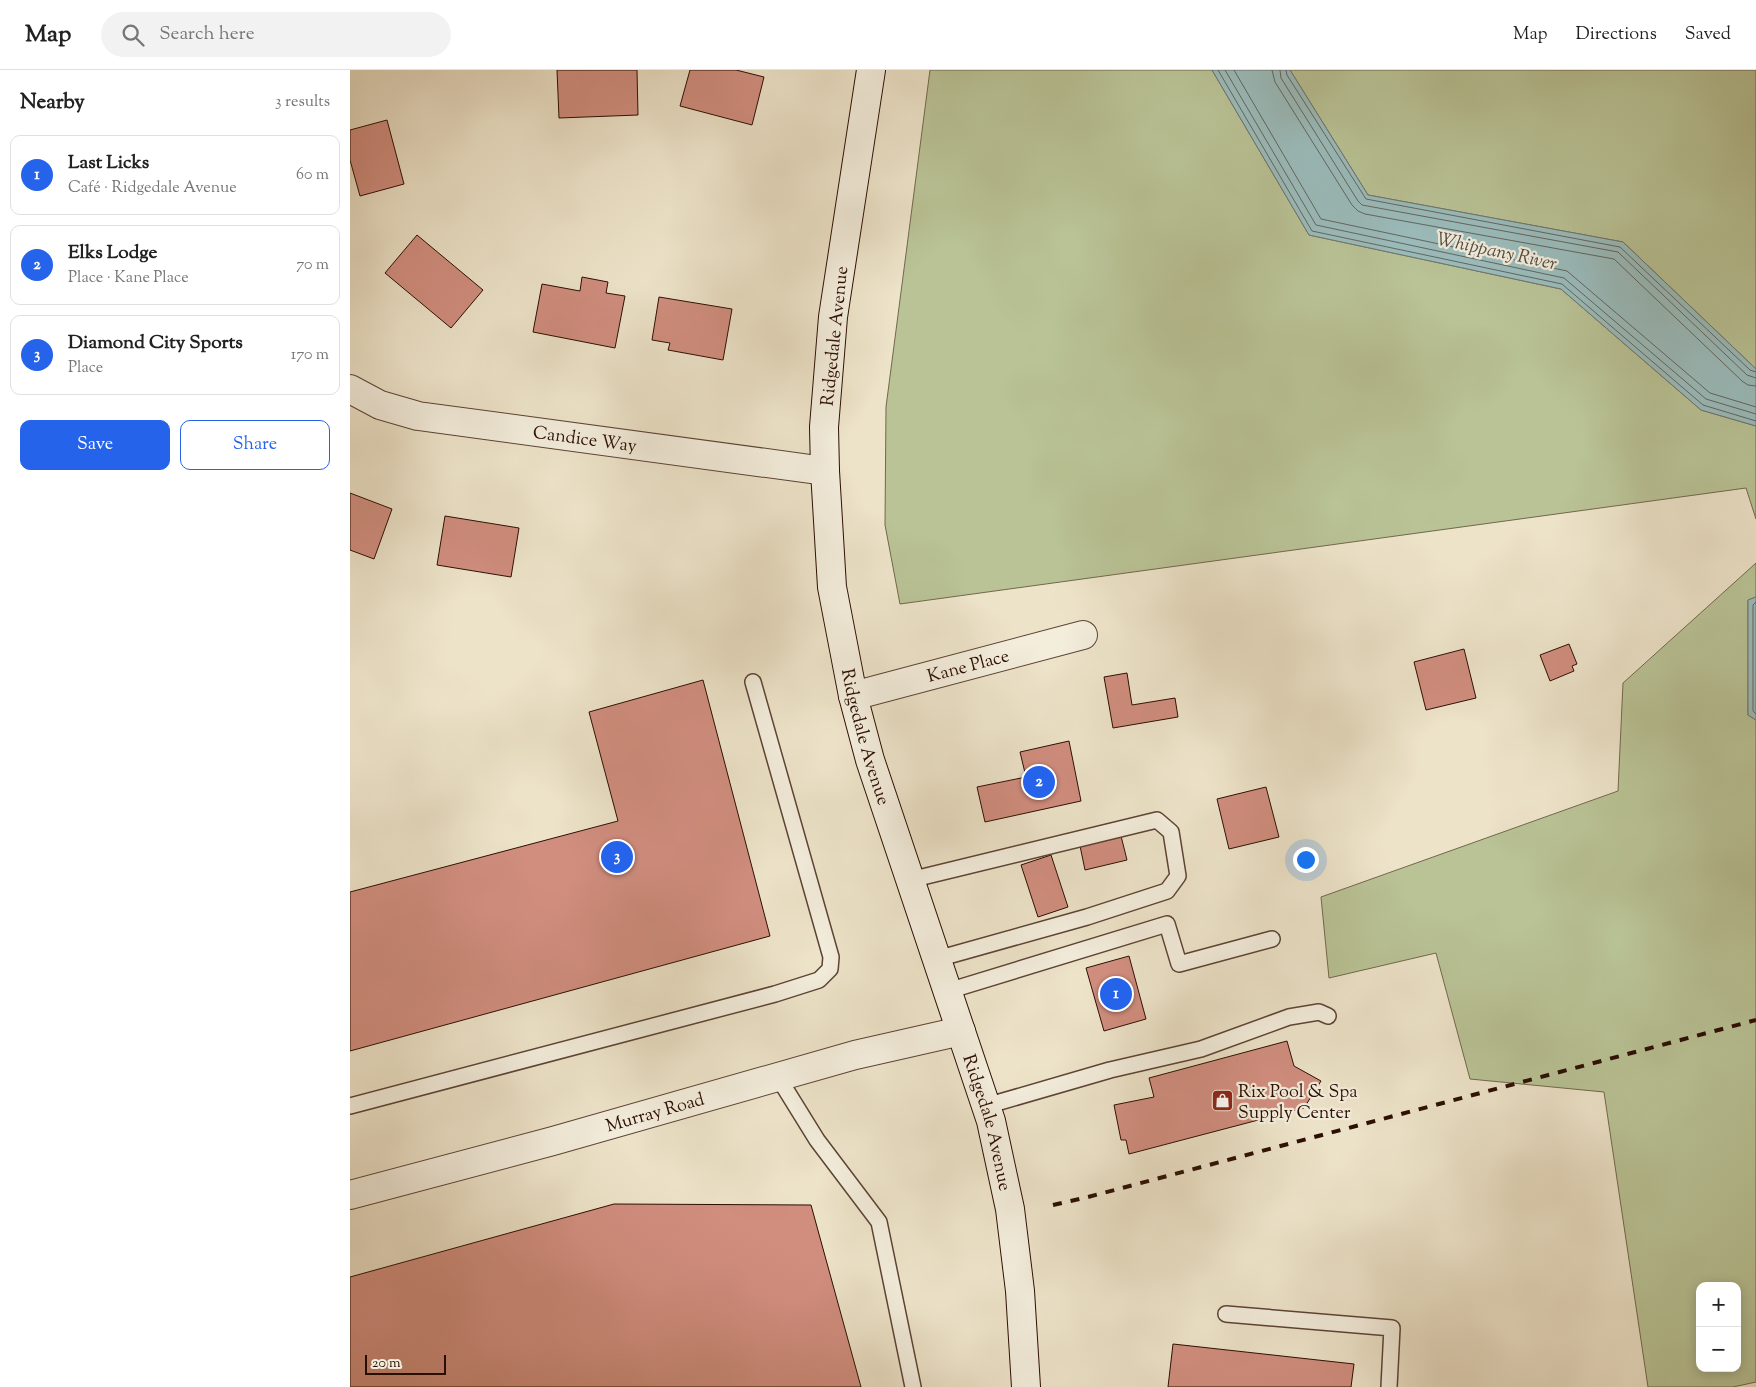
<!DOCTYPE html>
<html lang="en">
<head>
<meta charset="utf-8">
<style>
  body { margin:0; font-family:"Sorts Mill Goudy",serif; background:#f2f2f2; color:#222 }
  .controls { position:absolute; right:15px; bottom:15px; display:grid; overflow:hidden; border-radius:10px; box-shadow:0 2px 12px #0003 }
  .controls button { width:45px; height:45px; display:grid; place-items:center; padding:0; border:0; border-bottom:1px solid #e0e0e0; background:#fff; color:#222; font:25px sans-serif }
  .scale { position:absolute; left:15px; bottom:12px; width:81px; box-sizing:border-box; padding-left:5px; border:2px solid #2b0e02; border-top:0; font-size:14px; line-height:18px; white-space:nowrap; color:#2b0e02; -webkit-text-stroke:4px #f3eddc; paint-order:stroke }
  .you { position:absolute; left:955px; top:789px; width:18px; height:18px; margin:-12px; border:4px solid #fff; border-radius:50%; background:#1a73e8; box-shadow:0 0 0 8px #1a73e833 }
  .badge { display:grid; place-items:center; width:32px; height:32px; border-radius:50%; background:#2563eb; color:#fff; font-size:16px; font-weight:700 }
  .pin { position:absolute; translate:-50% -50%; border:2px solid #fff; box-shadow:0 1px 5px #0006 }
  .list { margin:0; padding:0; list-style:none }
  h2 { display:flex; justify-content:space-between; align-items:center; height:65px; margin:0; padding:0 20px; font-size:21px }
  h2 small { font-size:16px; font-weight:400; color:#767676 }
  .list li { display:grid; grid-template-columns:32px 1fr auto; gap:15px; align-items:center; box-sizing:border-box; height:80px; margin:0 10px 10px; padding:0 10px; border:1px solid #e0e0e0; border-radius:10px }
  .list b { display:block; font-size:19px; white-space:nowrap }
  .list p { margin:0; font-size:16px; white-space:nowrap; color:#767676 }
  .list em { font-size:16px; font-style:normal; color:#767676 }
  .actions { display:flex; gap:10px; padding:15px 20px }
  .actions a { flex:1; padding:11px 0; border:1px solid #2563eb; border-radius:10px; text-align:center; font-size:18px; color:#2563eb }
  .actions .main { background:#2563eb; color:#fff }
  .icon { flex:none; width:28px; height:28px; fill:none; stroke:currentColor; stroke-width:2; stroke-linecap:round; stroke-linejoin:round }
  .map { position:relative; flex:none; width:1406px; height:1317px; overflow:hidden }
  header { display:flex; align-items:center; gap:30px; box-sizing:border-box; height:70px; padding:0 25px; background:#fff; border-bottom:1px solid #e0e0e0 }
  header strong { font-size:24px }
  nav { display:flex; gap:28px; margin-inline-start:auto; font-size:18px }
  .search { width:350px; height:45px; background:#f2f2f2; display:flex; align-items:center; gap:12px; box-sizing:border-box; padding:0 18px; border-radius:28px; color:#767676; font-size:19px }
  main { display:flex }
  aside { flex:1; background:#fff }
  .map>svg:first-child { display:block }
  .green { fill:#b9c396; stroke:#72684c; fill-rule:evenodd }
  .water { fill:#9bbdbd; stroke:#6e7772 }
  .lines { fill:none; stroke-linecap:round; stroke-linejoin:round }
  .shore { stroke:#636660; stroke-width:1 }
  .building { fill:#d18e7f; stroke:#2b0e02 }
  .lane-casing { stroke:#5c4334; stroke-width:18 }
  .street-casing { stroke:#5c4334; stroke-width:30 }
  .secondary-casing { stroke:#2b0e02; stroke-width:30 }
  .lane { stroke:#f3eddc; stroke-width:15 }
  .street { stroke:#f3eddc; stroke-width:28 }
  .secondary { stroke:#f3eddc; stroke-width:28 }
  .rail { stroke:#2b0e02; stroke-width:4; stroke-dasharray:9 9; stroke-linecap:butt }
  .labels { text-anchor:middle; stroke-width:4.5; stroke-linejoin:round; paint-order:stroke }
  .street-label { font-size:18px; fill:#2b0e02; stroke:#f3eddc }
  .poi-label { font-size:18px; fill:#2b0e02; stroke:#f3eddc; text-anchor:start }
  .water-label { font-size:19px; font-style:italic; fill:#524b43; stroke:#f3eddc }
</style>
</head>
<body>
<header>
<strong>Map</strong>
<div class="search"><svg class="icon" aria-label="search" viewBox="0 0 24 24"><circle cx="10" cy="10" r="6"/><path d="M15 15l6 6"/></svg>Search here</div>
<nav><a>Map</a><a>Directions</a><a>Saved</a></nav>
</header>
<main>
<aside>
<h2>Nearby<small>3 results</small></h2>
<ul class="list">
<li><span class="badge">1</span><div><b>Last Licks</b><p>Café · Ridgedale Avenue</p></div><em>60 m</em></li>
<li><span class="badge">2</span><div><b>Elks Lodge</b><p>Place · Kane Place</p></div><em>70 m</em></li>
<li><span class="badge">3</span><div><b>Diamond City Sports</b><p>Place</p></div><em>170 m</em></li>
</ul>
<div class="actions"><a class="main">Save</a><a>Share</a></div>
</aside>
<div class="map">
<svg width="1406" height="1317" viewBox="0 0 1406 1317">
  <rect width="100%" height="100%" fill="#ede3c9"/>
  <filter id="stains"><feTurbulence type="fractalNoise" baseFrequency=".004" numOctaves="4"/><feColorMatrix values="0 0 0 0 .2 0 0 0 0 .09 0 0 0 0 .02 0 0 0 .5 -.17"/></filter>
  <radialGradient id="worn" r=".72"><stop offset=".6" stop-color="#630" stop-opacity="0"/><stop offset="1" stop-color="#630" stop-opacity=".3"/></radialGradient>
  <!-- green -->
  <g class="green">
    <polygon points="580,0 862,0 959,165 1211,219 1351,340 1406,356 1406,449 1396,418 550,534 535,455 536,337"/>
    <polygon points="940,0 1406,0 1406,299 1273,172 1018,125"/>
    <path d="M1406,493v34l-8,3v115l8,5v662l-23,5h-85l-44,-295 -134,-13 -34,-126 -107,25 -8,-81 297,-106 5,-108zM1350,1216h37v82h-37z"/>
  </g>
  <!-- water -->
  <g class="water">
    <polygon points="862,0 940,0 1018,125 1273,172 1406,299 1406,356 1351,340 1211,219 959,165"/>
    <polygon points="1406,527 1406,650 1398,645 1398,530"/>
  </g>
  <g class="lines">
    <!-- shore -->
    <g class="shore">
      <polyline points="868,0 962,161 1212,214 1353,335 1406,351"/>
      <polyline points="875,0 966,155 1214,208 1356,329 1406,344"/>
      <polyline points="884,0 971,149 1217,201 1360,323 1406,337"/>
      <polyline points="922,0 925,12 1002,135 1008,141 1015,144 1264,189 1392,311 1398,315 1406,316"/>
      <polyline points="930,0 931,8 1008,131 1012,135 1268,182 1397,305 1406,308"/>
      <polyline points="936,0 937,5 1016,129 1270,177 1400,300 1406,302"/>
      <polyline points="1406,532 1403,535 1403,641 1406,644"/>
    </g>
  </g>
  <!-- building -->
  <g class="building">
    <polygon points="207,0 287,0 288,45 209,48"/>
    <polygon points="340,0 386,0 414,7 402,55 330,36"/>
    <polygon points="37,50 54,114 10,126 0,90 0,60"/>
    <polygon points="67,165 133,220 101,258 35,203"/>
    <polygon points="232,207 258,212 256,223 275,226 265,278 183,262 192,214 230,221"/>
    <polygon points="309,227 382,239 373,290 318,280 320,273 302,270"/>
    <polygon points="0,423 42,439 24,489 0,480"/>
    <polygon points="95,446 169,458 161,507 87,495"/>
    <polygon points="1219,574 1227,594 1222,596 1224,601 1200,611 1190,585"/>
    <polygon points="1114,579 1126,628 1076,640 1064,592"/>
    <polygon points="777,603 782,635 825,628 828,647 763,658 754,607"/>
    <polygon points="353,610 420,866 0,981 0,822 268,751 239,642"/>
    <polygon points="719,671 731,731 635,752 627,717 676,707 670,682"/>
    <polygon points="916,717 929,767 879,779 867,729"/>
    <polygon points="770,762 777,790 735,800 729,771"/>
    <polygon points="701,785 718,837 688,847 671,795"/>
    <polygon points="779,886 796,949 754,961 736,898"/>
    <polygon points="937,971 944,996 971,1011 954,1038 779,1084 776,1070 771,1070 764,1035 804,1027 799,1008"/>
    <polygon points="264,1134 461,1135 511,1317 0,1317 0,1207"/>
    <polygon points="823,1274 1004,1294 1001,1317 818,1317"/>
  </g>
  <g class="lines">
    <defs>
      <g id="lane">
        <polyline points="560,810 807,750 821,762 828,806 817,821 737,847 587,889"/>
        <polyline points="598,921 817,854 829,894 922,869"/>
        <polyline points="428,1007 467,1070 529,1152 563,1317"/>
        <polyline points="0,1036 425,924 469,910 480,899 481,887 403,612"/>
        <polyline points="636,1036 760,1000 851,979 939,947 969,942 978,946"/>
        <polyline points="876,1244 1042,1258 1039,1317"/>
      </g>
      <g id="street">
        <path id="s1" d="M0,319l30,16 38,11 407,55"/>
        <path id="s2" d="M503,626l230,-61"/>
        <path id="s3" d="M0,1125l203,-54 302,-86 106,-24"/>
      </g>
      <g id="secondary">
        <path id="s4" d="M521,0l-38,247 -9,110 1,44 7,116 21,109 17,64 121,361 19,88 10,82 6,96"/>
      </g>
    </defs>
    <!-- lane casing -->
    <use href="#lane" class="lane-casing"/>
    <!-- street casing -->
    <use href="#street" class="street-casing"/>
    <!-- secondary casing -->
    <use href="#secondary" class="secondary-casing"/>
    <!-- lane -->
    <use href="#lane" class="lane"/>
    <!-- street -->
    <use href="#street" class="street"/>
    <!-- secondary -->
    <use href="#secondary" class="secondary"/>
    <!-- rail -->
    <polyline class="rail" points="703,1135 738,1127 1406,950"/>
  </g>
  <!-- icons -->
  <defs>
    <symbol id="shop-square" viewBox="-11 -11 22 22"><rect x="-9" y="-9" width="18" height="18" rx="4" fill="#8f2418" stroke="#f3eddc"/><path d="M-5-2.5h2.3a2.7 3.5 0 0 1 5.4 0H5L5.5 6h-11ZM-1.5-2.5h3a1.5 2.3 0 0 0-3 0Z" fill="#fff"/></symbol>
  </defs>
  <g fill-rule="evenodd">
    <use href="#shop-square" x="860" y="1018" width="25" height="25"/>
  </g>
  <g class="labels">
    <!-- street labels -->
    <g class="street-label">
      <text transform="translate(484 266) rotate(-84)" y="6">Ridgedale Avenue</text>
      <text dy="6" stroke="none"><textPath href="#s1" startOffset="242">Candice Way</textPath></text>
      <text dy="6" stroke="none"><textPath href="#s2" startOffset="119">Kane Place</textPath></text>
      <text dy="6" stroke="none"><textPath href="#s4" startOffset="674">Ridgedale Avenue</textPath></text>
      <text dy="6" stroke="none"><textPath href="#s3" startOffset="316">Murray Road</textPath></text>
      <text dy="6" stroke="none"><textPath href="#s4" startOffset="1079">Ridgedale Avenue</textPath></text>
    </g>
    <!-- poi labels -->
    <g class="poi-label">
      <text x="888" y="1027">Rix Pool &amp; Spa<tspan x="888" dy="21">Supply Center</tspan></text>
    </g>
    <!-- water labels -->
    <g class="water-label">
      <text transform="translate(1147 180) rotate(12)" y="7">Whippany River</text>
    </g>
  </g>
  <rect width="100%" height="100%" filter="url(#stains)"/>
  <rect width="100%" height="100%" fill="url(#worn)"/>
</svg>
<div class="controls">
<button>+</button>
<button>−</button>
</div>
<div class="scale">20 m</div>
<div class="you"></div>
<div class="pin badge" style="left:766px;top:924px">1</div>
<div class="pin badge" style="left:689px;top:712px">2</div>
<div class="pin badge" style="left:267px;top:787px">3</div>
</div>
</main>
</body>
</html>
